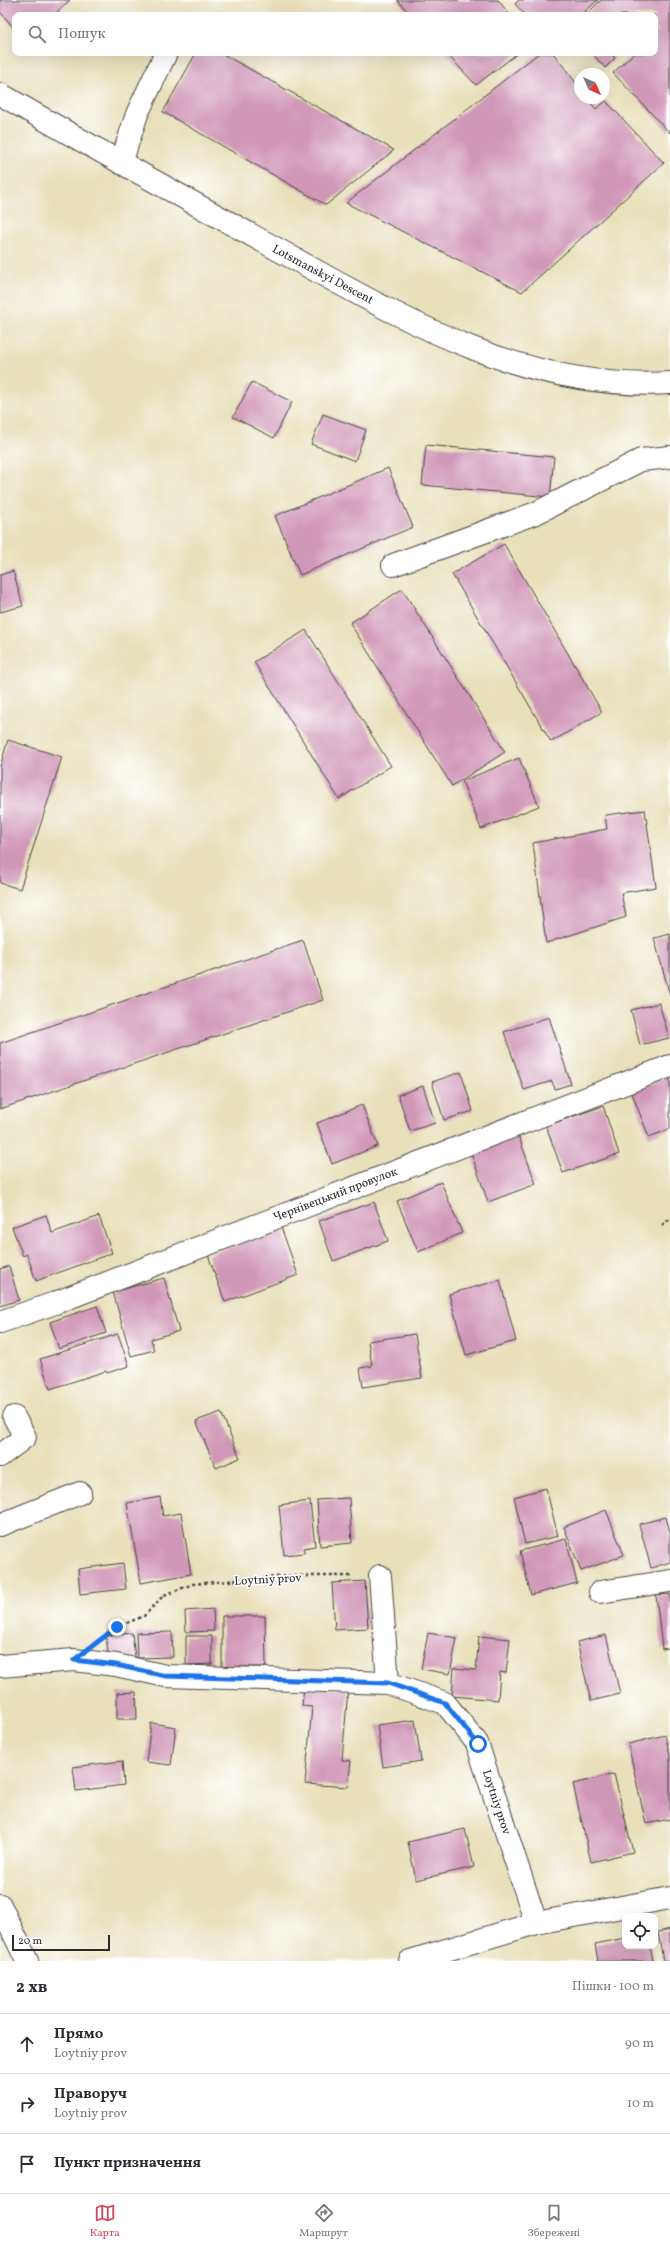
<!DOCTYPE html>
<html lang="uk">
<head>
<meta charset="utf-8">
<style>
  body { margin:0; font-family:Vollkorn,serif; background:#f2f2f3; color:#2b2b33 }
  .controls { position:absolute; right:12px; bottom:12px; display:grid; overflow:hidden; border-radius:8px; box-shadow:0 4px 16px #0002 }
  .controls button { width:36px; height:36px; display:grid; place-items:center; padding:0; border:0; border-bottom:1px solid #e1e1e2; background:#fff; color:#2b2b33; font:20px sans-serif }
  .compass { position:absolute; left:574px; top:68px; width:36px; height:36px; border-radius:50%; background:#fff; box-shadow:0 4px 16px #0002; rotate:135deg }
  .scale { position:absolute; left:12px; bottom:10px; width:98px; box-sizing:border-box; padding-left:4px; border:2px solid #2b2b2b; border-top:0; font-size:11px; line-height:14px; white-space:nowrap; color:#2b2b2b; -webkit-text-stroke:3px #fff; paint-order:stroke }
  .stop { position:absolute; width:12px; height:12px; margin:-9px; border:3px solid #1a73e8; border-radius:50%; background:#fff }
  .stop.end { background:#1a73e8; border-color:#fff; box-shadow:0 1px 4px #0008 }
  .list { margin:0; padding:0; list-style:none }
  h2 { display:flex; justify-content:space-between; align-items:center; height:52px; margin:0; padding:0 16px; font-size:17px }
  h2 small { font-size:13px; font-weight:400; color:#7c7c81 }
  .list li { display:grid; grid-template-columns:26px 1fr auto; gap:12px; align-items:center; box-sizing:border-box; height:60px; padding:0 16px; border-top:1px solid #e1e1e2 }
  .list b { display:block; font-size:15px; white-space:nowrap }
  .list p { margin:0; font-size:13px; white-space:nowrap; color:#7c7c81 }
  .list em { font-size:13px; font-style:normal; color:#7c7c81 }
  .icon { flex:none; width:22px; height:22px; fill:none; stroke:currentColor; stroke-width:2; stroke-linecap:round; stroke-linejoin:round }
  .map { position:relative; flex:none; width:670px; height:1961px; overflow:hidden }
  .search { position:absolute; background:#fff; box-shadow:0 4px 16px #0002; left:12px; right:12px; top:12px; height:44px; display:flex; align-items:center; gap:10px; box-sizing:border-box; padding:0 14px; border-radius:8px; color:#7c7c81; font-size:15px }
  .sheet { height:232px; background:#fff }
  nav { display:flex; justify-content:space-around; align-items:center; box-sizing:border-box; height:56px; border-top:1px solid #e1e1e2; background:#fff; font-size:11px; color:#7c7c81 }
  nav a { display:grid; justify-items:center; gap:2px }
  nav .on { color:#d1495b }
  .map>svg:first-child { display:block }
  .building { fill:#d098b7 }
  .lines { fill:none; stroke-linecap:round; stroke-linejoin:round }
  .minor-casing { stroke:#474641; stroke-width:24 }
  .path { stroke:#474641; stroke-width:2.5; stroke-dasharray:3 3; stroke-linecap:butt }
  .minor { stroke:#fff; stroke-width:22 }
  .route { stroke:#1a73e8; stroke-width:5 }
  .labels { text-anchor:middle; stroke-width:3.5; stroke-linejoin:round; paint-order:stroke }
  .street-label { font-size:12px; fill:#2b2b2b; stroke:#fff }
</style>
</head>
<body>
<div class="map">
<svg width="670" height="1961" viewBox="0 0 670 1961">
  <rect width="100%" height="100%" fill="#fff"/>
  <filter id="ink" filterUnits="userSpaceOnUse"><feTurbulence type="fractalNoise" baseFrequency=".025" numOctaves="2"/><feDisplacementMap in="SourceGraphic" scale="8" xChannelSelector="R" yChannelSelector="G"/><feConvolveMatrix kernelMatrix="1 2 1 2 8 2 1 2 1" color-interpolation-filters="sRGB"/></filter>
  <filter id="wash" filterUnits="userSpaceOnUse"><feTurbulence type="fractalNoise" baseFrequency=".012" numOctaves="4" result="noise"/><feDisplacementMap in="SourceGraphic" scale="16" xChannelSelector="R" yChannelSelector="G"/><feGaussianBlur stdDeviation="0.9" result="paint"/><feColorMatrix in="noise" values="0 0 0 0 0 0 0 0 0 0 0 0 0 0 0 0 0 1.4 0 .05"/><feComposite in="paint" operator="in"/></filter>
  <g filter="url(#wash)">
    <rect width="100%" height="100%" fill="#e8e0bb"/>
    <g id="blocks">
      <!-- building -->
      <g class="building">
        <polygon points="0,0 70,0 54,15 15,15 15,29 0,12"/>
        <polygon points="397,0 498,0 510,15 411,15"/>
        <polygon points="519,0 598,0 581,15 525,15 515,4"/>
        <polygon points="601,0 670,0 670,133 613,73 634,53 655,53 655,33 658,30 655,27 655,15 586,15"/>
        <polygon points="196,53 221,53 394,150 326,205 163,112"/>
        <polygon points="446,53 518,53 476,85"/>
        <polygon points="539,53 553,53 580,88 580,98 587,98 596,109 606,101 664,163 522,292 346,203"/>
        <polygon points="592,53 610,53 615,58 605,68"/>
        <polygon points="252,382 292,402 274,438 233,417"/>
        <polygon points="323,414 366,430 355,461 311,444"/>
        <polygon points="426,445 554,457 550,497 422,485"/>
        <polygon points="388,468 413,527 300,575 275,516"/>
        <polygon points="504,544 602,712 551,742 452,574"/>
        <polygon points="13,571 23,606 0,612 0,575"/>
        <polygon points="402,589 505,752 452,786 350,623"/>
        <polygon points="306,630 391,766 339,799 254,662"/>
        <polygon points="8,740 62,757 20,889 0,883 0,767"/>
        <polygon points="519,758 539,806 481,829 462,781"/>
        <polygon points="645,810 656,887 621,893 626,917 546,943 533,843 607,829 605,815"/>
        <polygon points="670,934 670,995 654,938"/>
        <polygon points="303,940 323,1000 0,1109 0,1043"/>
        <polygon points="659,1003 669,1038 640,1045 631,1010"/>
        <polygon points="549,1017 571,1084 555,1089 552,1081 524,1090 504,1032"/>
        <polygon points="461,1072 473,1111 444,1120 432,1082"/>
        <polygon points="670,1076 670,1129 649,1137 631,1091"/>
        <polygon points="423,1086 435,1123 410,1131 398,1095"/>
        <polygon points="362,1105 378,1146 332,1164 317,1123"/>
        <polygon points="603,1106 619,1154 563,1173 546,1126"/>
        <polygon points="518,1135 536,1184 488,1202 471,1153"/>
        <polygon points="441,1182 462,1233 418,1252 397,1201"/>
        <polygon points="374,1202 388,1241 333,1261 319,1221"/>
        <polygon points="46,1215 52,1233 99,1216 112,1253 36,1281 27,1254 23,1256 12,1227"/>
        <polygon points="281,1227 298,1275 225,1302 208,1255"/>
        <polygon points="9,1266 19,1300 0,1306 0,1269"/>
        <polygon points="164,1278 179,1331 151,1339 154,1350 131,1356 113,1292"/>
        <polygon points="500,1280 516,1341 466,1355 449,1294"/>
        <polygon points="97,1306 106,1333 59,1349 50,1322"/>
        <polygon points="118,1334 129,1366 107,1373 106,1371 50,1389 40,1359"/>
        <polygon points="415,1334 422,1378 363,1387 360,1368 372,1366 368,1341"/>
        <polygon points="221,1412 240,1458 216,1468 196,1421"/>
        <polygon points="546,1488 558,1536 525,1544 514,1497"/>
        <polygon points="160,1497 163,1516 181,1513 191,1574 141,1583 127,1503"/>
        <polygon points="349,1498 352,1543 320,1546 317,1500"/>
        <polygon points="310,1501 315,1546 304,1548 304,1553 284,1555 279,1505"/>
        <polygon points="606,1510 624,1555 581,1571 564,1527"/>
        <polygon points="666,1517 670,1532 670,1562 651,1568 639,1524"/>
        <polygon points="566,1539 577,1583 531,1595 520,1551"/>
        <polygon points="123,1563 126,1589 80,1594 78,1569"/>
        <polygon points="365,1581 368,1628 335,1630 332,1583"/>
        <polygon points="670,1594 670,1648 662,1649 656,1595"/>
        <polygon points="213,1609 214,1631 186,1632 185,1611"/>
        <polygon points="222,1616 265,1616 266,1667 222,1667"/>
        <polygon points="172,1632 173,1657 137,1658 136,1633"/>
        <polygon points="132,1633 135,1657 109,1661 106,1636"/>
        <polygon points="428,1633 457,1638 450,1674 421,1669"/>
        <polygon points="606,1635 620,1694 591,1701 577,1642"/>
        <polygon points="186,1636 212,1636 212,1664 186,1665"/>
        <polygon points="479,1636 510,1639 506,1673 500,1672 498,1700 452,1696 454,1668 476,1670"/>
        <polygon points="304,1687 348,1690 342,1760 351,1761 348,1787 305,1784 312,1707 302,1706"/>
        <polygon points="136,1692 137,1719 117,1719 117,1693"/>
        <polygon points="415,1720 421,1761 383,1767 377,1725"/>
        <polygon points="151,1723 176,1727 171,1765 146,1762"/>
        <polygon points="665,1735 670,1756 670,1819 646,1824 628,1744"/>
        <polygon points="122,1761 124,1785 76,1791 73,1767"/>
        <polygon points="614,1774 633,1852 591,1862 573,1784"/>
        <polygon points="465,1829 474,1867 416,1880 408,1842"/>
        <polygon points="670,1929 670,1960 663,1961 658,1932"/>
        <polygon points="625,1938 625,1946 650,1946 653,1961 598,1961 595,1944"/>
      </g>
    </g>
  </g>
  <g filter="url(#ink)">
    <use href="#blocks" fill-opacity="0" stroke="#474641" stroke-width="1"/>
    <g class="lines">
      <defs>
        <g id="minor">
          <path d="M0,94c88,51 177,100 266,149 127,70 253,149 404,140"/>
          <polyline points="121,163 137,114 166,53"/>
          <polyline points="393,565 536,513 641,460 670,457"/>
          <polyline points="0,1322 55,1303 670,1066"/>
          <polyline points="0,1456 25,1437 14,1417"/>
          <polyline points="0,1525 80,1493"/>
          <polyline points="380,1576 388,1683"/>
          <polyline points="600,1592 670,1581"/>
          <polyline points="0,1666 74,1660 116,1665 166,1676 388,1683 445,1703 477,1743 536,1923"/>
          <polyline points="0,1905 27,1961"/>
          <polyline points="410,1961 536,1923 670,1898"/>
        </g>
      </defs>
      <!-- minor casing -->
      <use href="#minor" class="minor-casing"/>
      <!-- path -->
      <g class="path">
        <polyline points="662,1225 670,1219"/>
        <polyline points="106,1635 117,1627 144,1616 164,1595 193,1584 287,1576 353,1576"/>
      </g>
      <!-- minor -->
      <use href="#minor" class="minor"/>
    </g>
  </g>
  <g class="lines" filter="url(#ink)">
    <!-- route -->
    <polyline class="route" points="117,1627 74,1660 116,1665 166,1676 388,1683 445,1703 478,1744"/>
  </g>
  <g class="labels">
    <!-- street labels -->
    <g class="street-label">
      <text transform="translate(323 274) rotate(28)" y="4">Lotsmanskyi Descent</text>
      <text transform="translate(335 1194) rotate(-21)" y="4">Чернівецький провулок</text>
      <text transform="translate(268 1579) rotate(-3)" y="4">Loytniy prov</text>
      <text transform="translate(497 1802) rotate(72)" y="4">Loytniy prov</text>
    </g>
  </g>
</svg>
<div class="controls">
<button><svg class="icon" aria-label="locate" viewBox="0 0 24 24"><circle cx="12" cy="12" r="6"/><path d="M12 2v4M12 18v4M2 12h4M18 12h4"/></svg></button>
</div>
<svg class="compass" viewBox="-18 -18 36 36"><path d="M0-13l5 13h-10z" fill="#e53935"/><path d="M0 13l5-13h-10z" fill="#7c7c81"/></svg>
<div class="scale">20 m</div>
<div class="stop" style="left:478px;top:1744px"></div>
<div class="stop end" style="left:117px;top:1627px"></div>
<div class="search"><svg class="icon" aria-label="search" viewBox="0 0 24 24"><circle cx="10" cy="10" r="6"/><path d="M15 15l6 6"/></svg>Пошук</div>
</div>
<section class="sheet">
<h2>2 хв<small>Пішки · 100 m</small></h2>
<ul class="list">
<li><svg class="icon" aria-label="ahead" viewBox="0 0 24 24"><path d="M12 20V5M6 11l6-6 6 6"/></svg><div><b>Прямо</b><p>Loytniy prov</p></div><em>90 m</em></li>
<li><svg class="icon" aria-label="right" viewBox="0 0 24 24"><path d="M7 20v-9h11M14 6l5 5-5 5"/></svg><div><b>Праворуч</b><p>Loytniy prov</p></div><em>10 m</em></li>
<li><svg class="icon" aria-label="arrive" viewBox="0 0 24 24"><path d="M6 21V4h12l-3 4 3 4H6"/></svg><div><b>Пункт призначення</b></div></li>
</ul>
</section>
<nav>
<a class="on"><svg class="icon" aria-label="map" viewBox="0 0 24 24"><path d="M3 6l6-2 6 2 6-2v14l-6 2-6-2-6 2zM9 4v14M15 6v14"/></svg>Карта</a>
<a><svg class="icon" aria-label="directions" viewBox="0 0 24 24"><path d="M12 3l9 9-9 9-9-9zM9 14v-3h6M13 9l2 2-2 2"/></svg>Маршрут</a>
<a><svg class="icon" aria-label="saved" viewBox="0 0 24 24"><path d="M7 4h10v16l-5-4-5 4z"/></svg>Збережені</a>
</nav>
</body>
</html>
